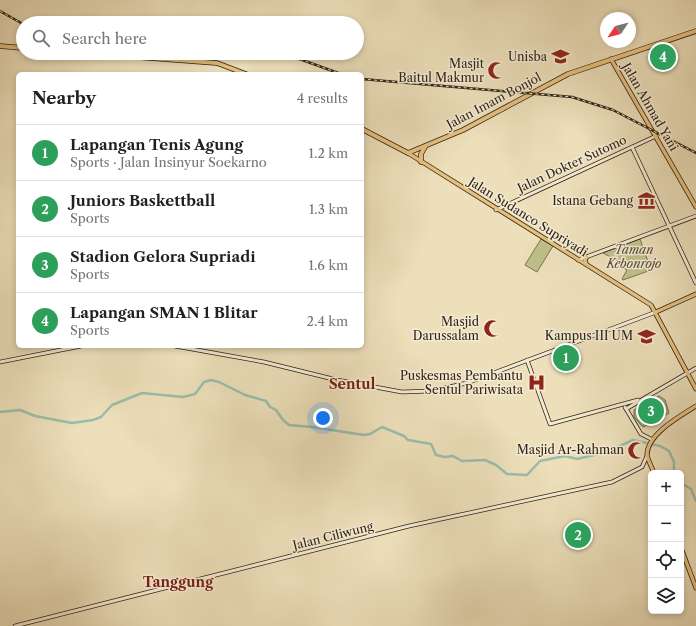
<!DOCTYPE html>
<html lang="en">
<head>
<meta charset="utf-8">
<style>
  body { margin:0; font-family:"Libre Caslon Text",serif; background:#f2f2f2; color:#202124 }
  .controls { position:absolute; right:12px; bottom:12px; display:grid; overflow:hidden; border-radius:6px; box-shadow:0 2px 6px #0003 }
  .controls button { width:36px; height:36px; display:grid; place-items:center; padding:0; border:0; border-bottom:1px solid #e0e0e0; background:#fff; color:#202124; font:20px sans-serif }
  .compass { position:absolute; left:600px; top:12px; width:36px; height:36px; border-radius:50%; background:#fff; box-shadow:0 2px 6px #0003; rotate:235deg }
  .you { position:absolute; left:323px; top:418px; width:14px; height:14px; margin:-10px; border:3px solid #fff; border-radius:50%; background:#1a73e8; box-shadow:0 0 0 6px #1a73e833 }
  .badge { display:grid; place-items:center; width:26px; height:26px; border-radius:50%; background:#8f2418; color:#fff; font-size:13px; font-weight:700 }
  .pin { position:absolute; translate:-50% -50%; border:2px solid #fff; box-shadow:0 1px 4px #0006 }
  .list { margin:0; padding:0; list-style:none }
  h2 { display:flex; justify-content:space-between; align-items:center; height:52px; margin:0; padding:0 16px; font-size:17px }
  h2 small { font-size:13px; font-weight:400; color:#757577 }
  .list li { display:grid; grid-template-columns:26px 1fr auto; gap:12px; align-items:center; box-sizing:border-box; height:56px; padding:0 16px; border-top:1px solid #e0e0e0 }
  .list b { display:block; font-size:15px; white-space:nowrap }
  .list p { margin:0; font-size:13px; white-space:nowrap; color:#757577 }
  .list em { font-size:13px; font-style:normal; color:#757577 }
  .icon { flex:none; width:22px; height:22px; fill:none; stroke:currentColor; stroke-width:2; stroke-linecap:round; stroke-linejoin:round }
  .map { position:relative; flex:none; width:696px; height:626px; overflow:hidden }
  .search { position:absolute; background:#fff; box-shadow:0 2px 6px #0003; left:16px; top:16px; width:348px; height:44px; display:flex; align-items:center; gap:10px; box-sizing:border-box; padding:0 14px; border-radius:22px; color:#757577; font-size:15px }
  .panel { position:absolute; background:#fff; box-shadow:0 2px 6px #0003; left:16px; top:72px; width:348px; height:276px; border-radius:6px }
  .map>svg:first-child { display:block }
  .green { fill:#bfc08b; stroke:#787251 }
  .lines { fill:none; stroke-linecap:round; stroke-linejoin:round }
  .river { stroke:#9abdaa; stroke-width:2.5 }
  .secondary-casing { stroke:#302317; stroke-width:4.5 }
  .primary-casing { stroke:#302317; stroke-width:5 }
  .highway-casing { stroke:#302317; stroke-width:5.5 }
  .secondary { stroke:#f3ead2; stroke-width:3 }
  .primary { stroke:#e6c07d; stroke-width:3.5 }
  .highway { stroke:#e6c07d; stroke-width:4 }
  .rail-casing { stroke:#302317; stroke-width:2.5 }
  .rail { stroke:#f3ead2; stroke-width:1; stroke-dasharray:3; stroke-linecap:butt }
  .labels { text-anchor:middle; stroke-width:3; stroke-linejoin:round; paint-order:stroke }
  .poi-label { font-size:12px; fill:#302317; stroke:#f3ead2; text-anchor:end }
  .street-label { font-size:12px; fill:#302317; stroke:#f3ead2 }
  .park-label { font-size:12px; font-style:italic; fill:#544a34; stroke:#f3ead2 }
  .quarter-label { font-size:14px; font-weight:bold; fill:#7a1f14; stroke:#f3ead2 }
</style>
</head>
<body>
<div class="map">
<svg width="696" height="626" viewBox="0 0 696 626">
  <rect width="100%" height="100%" fill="#ecdfba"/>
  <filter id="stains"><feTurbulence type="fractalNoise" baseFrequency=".005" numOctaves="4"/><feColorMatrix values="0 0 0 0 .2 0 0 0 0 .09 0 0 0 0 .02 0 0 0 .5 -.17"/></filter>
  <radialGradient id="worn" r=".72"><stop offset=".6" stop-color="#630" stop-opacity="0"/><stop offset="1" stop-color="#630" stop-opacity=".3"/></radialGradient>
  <!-- green -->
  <g class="green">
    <polygon points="541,239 553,246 537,272 525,265"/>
    <polygon points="640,239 651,270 623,280 622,279 627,270 622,267 624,264 603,253"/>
    <polygon points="659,396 665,400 669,413 643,427 634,417 634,410"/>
  </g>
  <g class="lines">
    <!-- river -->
    <g class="river">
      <polyline points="0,412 20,410 35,416 72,423 93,420 101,417 112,405 142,393 183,397 195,394 204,382 211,380 219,382 245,395 266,401 270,407 276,410 283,420 289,425 312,427 364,435 370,434 382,427 404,436 408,440 431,444 436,455 445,457 453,456 462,461 485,460 496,465 507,474 527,475 540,461 565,456 577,459 607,452 633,440 660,446 669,451 674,462 674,473"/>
      <polyline points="681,483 691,489 696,501"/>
    </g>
    <defs>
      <g id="secondary">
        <polyline points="632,147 696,283"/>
        <polyline points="496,210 656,136"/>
        <polyline points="578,260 696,216"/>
        <polyline points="175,346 264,362 337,380 402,392 431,391 467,383 656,312"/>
        <polyline points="527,360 550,424 638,400"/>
        <polyline points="0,362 81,346"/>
        <polyline points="625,407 641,434 651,439"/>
        <polyline points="626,409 696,368"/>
        <polyline points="15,626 409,526 612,482 642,467 647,456"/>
      </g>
      <g id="primary">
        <polyline points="611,59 696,207"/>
        <polyline points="408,153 651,305 696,389"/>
        <polyline points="586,264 585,259 587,257"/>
        <polyline points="656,312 696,294"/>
        <path d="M654,473c-2,-5 -6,-13 -7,-18 0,-21 33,-39 49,-49"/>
        <polyline points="681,548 696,588"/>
      </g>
      <g id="highway">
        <polyline points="0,46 23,48"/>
        <polyline points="84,53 217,63 246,74"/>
        <polyline points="362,129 408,153 463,130 568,74 696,31"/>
        <polyline points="421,162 421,154 425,147"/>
      </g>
    </defs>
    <!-- secondary casing -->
    <use href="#secondary" class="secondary-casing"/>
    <!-- primary casing -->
    <use href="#primary" class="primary-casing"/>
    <!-- highway casing -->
    <use href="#highway" class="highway-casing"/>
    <!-- secondary -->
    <use href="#secondary" class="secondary"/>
    <!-- primary -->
    <use href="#primary" class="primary"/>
    <!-- highway -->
    <use href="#highway" class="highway"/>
    <defs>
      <g id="rail">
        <polyline points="0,11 23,24"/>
        <polyline points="283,53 341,74"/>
        <polyline points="362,79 572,97 613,110 696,153"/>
      </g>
    </defs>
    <!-- rail casing -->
    <use href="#rail" class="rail-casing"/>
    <!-- rail -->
    <use href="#rail" class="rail"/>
  </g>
  <!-- icons -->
  <defs>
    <symbol id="university-bare" viewBox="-9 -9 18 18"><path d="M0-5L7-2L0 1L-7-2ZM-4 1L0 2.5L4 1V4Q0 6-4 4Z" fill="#8f2418" stroke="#f3ead2" stroke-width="2.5" paint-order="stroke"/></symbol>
    <symbol id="mosque-bare" viewBox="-9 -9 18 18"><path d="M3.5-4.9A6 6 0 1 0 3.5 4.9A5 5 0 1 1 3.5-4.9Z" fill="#8f2418" stroke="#f3ead2" stroke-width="2.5" paint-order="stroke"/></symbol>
    <symbol id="museum-bare" viewBox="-9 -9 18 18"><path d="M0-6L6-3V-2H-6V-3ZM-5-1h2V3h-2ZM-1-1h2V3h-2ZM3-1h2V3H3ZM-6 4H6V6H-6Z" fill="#8f2418" stroke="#f3ead2" stroke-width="2.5" paint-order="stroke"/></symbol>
    <symbol id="hospital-bare" viewBox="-9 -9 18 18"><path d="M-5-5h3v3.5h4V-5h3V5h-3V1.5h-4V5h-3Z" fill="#8f2418" stroke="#f3ead2" stroke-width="2.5" paint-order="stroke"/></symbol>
  </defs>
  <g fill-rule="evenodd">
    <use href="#university-bare" x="548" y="44" width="25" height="25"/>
    <use href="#mosque-bare" x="484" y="58" width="25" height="25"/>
    <use href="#museum-bare" x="634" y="188" width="25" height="25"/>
    <use href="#mosque-bare" x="480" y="316" width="25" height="25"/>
    <use href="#university-bare" x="634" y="324" width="25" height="25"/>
    <use href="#hospital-bare" x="524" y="370" width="25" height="25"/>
    <use href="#mosque-bare" x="624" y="438" width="25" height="25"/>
  </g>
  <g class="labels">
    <!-- poi labels -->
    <g class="poi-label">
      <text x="547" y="61">Unisba</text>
      <text x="484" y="68">Masjit<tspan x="484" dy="14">Baitul Makmur</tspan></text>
      <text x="633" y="205">Istana Gebang</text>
      <text x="479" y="326">Masjid<tspan x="479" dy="14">Darussalam</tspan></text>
      <text x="633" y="340">Kampus III UM</text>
      <text x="523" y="380">Puskesmas Pembantu<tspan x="523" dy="14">Sentul Pariwisata</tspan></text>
      <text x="624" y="454">Masjid Ar-Rahman</text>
    </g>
    <!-- street labels -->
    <g class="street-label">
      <text transform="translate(494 101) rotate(-28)" y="4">Jalan Imam Bonjol</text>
      <text transform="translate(650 107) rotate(60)" y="4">Jalan Ahmad Yani</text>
      <text transform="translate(572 164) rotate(-25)" y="4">Jalan Dokter Sutomo</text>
      <text transform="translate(528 217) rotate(32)" y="4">Jalan Sudanco Supriyadi</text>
      <text transform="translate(333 536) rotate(-14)" y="4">Jalan Ciliwung</text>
    </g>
    <!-- park labels -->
    <g class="park-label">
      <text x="634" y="254">Taman<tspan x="634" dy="14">Kebonrojo</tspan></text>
    </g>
    <!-- quarter labels -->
    <g class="quarter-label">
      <text x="352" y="389">Sentul</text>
      <text x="178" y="587">Tanggung</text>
    </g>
  </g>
  <rect width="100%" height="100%" filter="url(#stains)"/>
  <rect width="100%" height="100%" fill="url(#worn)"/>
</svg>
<div class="controls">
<button>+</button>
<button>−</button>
<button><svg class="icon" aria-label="locate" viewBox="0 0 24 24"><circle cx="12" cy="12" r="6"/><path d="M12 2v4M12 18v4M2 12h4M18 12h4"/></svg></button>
<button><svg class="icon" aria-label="layers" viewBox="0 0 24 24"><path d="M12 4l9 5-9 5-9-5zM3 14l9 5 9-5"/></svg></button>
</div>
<svg class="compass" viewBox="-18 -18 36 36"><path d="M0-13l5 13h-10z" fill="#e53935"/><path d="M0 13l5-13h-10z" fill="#757577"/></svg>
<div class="you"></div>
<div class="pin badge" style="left:566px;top:358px;background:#2e9e5b">1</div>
<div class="pin badge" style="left:578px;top:535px;background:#2e9e5b">2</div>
<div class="pin badge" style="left:651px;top:411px;background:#2e9e5b">3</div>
<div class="pin badge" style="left:663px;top:57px;background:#2e9e5b">4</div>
<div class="search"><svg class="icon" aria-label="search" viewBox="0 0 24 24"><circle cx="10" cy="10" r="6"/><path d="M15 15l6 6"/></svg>Search here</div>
<section class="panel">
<h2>Nearby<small>4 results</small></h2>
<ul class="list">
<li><span class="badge" style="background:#2e9e5b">1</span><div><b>Lapangan Tenis Agung</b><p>Sports · Jalan Insinyur Soekarno</p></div><em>1.2 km</em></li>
<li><span class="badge" style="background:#2e9e5b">2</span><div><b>Juniors Baskettball</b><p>Sports</p></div><em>1.3 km</em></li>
<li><span class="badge" style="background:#2e9e5b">3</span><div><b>Stadion Gelora Supriadi</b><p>Sports</p></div><em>1.6 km</em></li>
<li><span class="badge" style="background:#2e9e5b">4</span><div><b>Lapangan SMAN 1 Blitar</b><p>Sports</p></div><em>2.4 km</em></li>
</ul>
</section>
</div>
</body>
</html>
